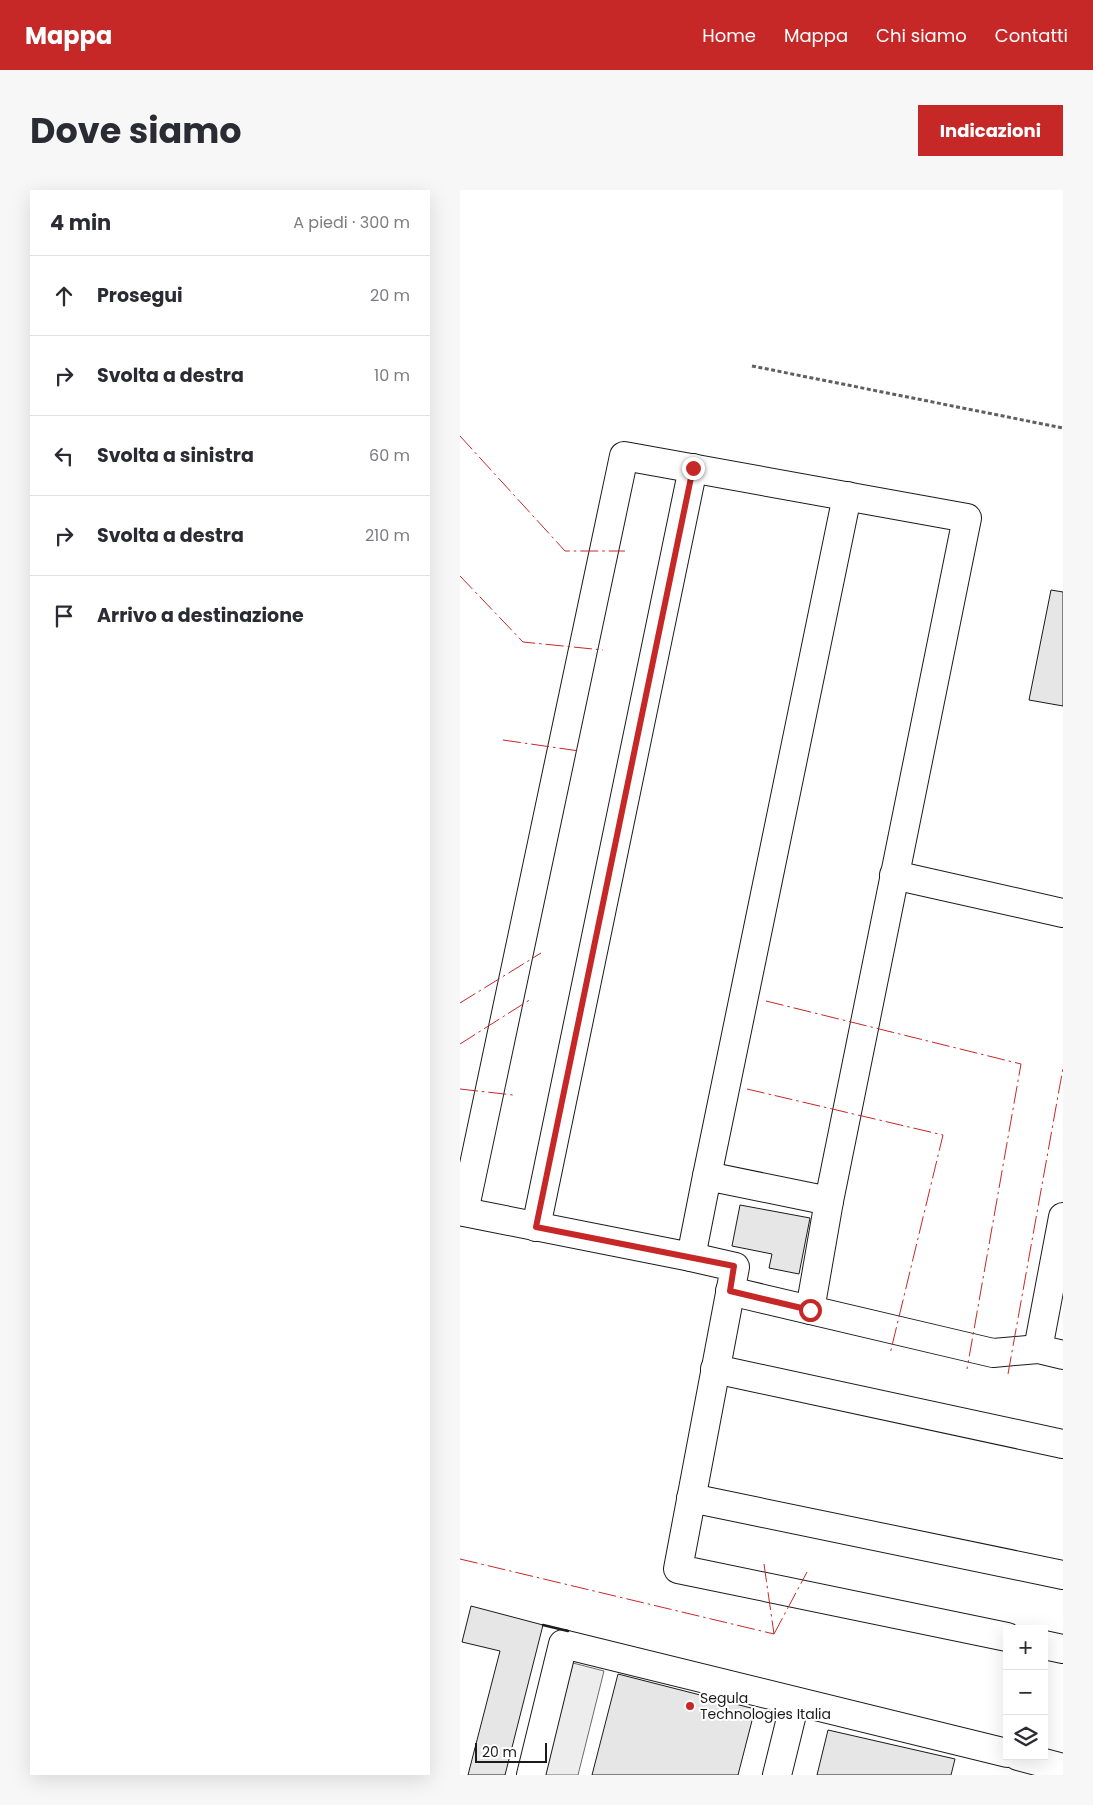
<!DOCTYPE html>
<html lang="it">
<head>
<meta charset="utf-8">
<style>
  body { margin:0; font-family:Poppins,sans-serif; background:#f7f7f7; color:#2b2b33 }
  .controls { position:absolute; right:15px; bottom:15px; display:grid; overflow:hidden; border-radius:0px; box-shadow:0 5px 20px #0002 }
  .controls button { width:45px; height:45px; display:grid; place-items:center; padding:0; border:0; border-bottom:1px solid #e1e1e2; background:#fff; color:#2b2b33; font:25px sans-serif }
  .scale { position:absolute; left:15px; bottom:12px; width:72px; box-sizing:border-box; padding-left:5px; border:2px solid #1a1a1a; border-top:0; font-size:14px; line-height:18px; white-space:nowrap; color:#1a1a1a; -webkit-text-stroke:4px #fff; paint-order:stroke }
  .stop { position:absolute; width:15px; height:15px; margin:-11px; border:4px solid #c62828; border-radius:50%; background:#fff }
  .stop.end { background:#c62828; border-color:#fff; box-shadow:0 1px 5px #0008 }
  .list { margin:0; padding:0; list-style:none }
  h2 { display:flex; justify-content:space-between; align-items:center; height:65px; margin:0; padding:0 20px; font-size:21px }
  h2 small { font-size:16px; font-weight:400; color:#7c7c81 }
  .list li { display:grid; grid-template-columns:32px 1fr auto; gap:15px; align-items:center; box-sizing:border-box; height:80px; padding:0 20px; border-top:1px solid #e1e1e2 }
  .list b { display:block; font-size:19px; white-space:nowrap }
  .list em { font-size:16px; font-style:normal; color:#7c7c81 }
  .icon { flex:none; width:28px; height:28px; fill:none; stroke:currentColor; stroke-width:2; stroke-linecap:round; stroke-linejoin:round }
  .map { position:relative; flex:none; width:603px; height:1585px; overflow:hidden; border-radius:0px }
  header { display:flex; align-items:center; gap:30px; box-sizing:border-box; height:70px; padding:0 25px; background:#c62828; color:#fff }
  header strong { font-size:24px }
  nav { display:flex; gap:28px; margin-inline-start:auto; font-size:18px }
  .intro { display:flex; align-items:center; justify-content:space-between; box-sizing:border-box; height:120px; padding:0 30px }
  h1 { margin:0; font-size:35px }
  .button { padding:12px 22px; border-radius:0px; background:#c62828; color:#fff; font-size:18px; font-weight:700 }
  main { display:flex; gap:30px; padding:0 30px }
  aside { flex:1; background:#fff; border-radius:0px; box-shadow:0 5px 20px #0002 }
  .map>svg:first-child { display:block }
  .parking { fill:#ededed; stroke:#6a6a6a }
  .building { fill:#e6e6e6; stroke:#1a1a1a }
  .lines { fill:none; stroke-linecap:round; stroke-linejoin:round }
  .minor-casing { stroke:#1a1a1a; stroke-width:30 }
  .path { stroke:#5f5f5f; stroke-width:3; stroke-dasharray:4 2.5; stroke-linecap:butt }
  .minor { stroke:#fff; stroke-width:28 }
  .wall { stroke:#1a1a1a; stroke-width:2.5 }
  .power { stroke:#c62828; stroke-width:1; stroke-dasharray:18 4 2.5 4; stroke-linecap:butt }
  .route { stroke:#c62828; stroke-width:6 }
  .poi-dot { fill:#c62828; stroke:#fff; stroke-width:2 }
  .labels { text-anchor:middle; stroke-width:4; stroke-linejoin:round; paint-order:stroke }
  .poi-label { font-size:14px; fill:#1a1a1a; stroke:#fff; text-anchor:start }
</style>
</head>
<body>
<header>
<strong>Mappa</strong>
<nav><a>Home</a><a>Mappa</a><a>Chi siamo</a><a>Contatti</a></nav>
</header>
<div class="intro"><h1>Dove siamo</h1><a class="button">Indicazioni</a></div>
<main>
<aside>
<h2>4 min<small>A piedi · 300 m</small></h2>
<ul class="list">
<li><svg class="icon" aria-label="ahead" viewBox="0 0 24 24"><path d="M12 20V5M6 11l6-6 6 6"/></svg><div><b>Prosegui</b></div><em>20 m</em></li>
<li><svg class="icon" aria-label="right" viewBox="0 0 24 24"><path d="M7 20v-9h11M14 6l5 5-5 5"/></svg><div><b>Svolta a destra</b></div><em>10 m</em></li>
<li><svg class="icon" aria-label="left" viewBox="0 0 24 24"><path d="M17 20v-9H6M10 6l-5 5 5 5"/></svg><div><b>Svolta a sinistra</b></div><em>60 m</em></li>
<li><svg class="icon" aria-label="right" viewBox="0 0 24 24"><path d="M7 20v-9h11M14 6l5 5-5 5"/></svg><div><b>Svolta a destra</b></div><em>210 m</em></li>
<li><svg class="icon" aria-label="arrive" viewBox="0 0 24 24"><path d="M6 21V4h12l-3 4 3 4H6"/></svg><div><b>Arrivo a destinazione</b></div></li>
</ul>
</aside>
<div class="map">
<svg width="603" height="1585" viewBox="0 0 603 1585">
  <rect width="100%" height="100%" fill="#fff"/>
  <!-- parking -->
  <polygon class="parking" points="113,1473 144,1481 118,1585 85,1585"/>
  <!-- building -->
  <g class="building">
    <polygon points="591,400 603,402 603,516 569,510"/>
    <polygon points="280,1015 350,1028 339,1084 309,1078 312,1064 272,1056"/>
    <polygon points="11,1416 83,1435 45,1585 8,1585 40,1461 2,1452"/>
    <polygon points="158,1484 295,1519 278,1585 132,1585"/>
    <polygon points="368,1540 495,1569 491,1585 357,1585"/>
  </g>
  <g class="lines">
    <defs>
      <g id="minor">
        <polygon points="164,266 507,328 369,1011 247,986 231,1067 4,1022"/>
        <polyline points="434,685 603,723"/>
        <polyline points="247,986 387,306"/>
        <polyline points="76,1037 233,278"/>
        <polyline points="231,1067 275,1077 218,1379 547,1447"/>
        <polyline points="270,1101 533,1163 578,1159 603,1165"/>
        <polyline points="350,1120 369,1011"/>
        <polyline points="578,1159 603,1027"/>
        <polyline points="255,1179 603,1254"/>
        <polyline points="231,1308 603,1385"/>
        <polyline points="584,1455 603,1459"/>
        <polyline points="558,1566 603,1578"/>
        <polyline points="71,1585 103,1454 547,1563"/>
        <polyline points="317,1585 335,1512"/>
      </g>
    </defs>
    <!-- minor casing -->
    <use href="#minor" class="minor-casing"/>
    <!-- path -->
    <polyline class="path" points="292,176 603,238"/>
    <!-- minor -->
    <use href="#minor" class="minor"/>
    <!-- wall -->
    <polyline class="wall" points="83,1435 108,1441"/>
    <!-- power -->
    <g class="power">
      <polyline points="0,246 105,361 165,361"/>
      <polyline points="0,386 63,452 143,460"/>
      <polyline points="43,550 119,561"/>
      <polyline points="306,811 561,874 507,1179"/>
      <polyline points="0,813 81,763"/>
      <polyline points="0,854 71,809"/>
      <polyline points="0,899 53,905"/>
      <polyline points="287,899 483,945 430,1164"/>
      <polyline points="548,1184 603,878"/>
      <polyline points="0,1369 314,1444"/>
      <polyline points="304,1374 314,1444"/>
      <polyline points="314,1444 347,1382"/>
    </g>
  </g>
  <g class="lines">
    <!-- route -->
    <polyline class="route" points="233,278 76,1037 274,1076 270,1101 350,1120"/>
  </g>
  <!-- markers -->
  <circle class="poi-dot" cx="230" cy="1516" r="5"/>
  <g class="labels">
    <!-- poi labels -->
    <g class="poi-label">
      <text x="240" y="1513">Segula<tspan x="240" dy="16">Technologies Italia</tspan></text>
    </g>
  </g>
</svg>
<div class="controls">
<button>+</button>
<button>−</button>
<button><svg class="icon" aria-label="layers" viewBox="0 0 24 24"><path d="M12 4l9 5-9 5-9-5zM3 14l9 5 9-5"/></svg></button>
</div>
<div class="scale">20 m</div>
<div class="stop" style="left:350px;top:1120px"></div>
<div class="stop end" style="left:233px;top:278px"></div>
</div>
</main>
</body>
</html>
